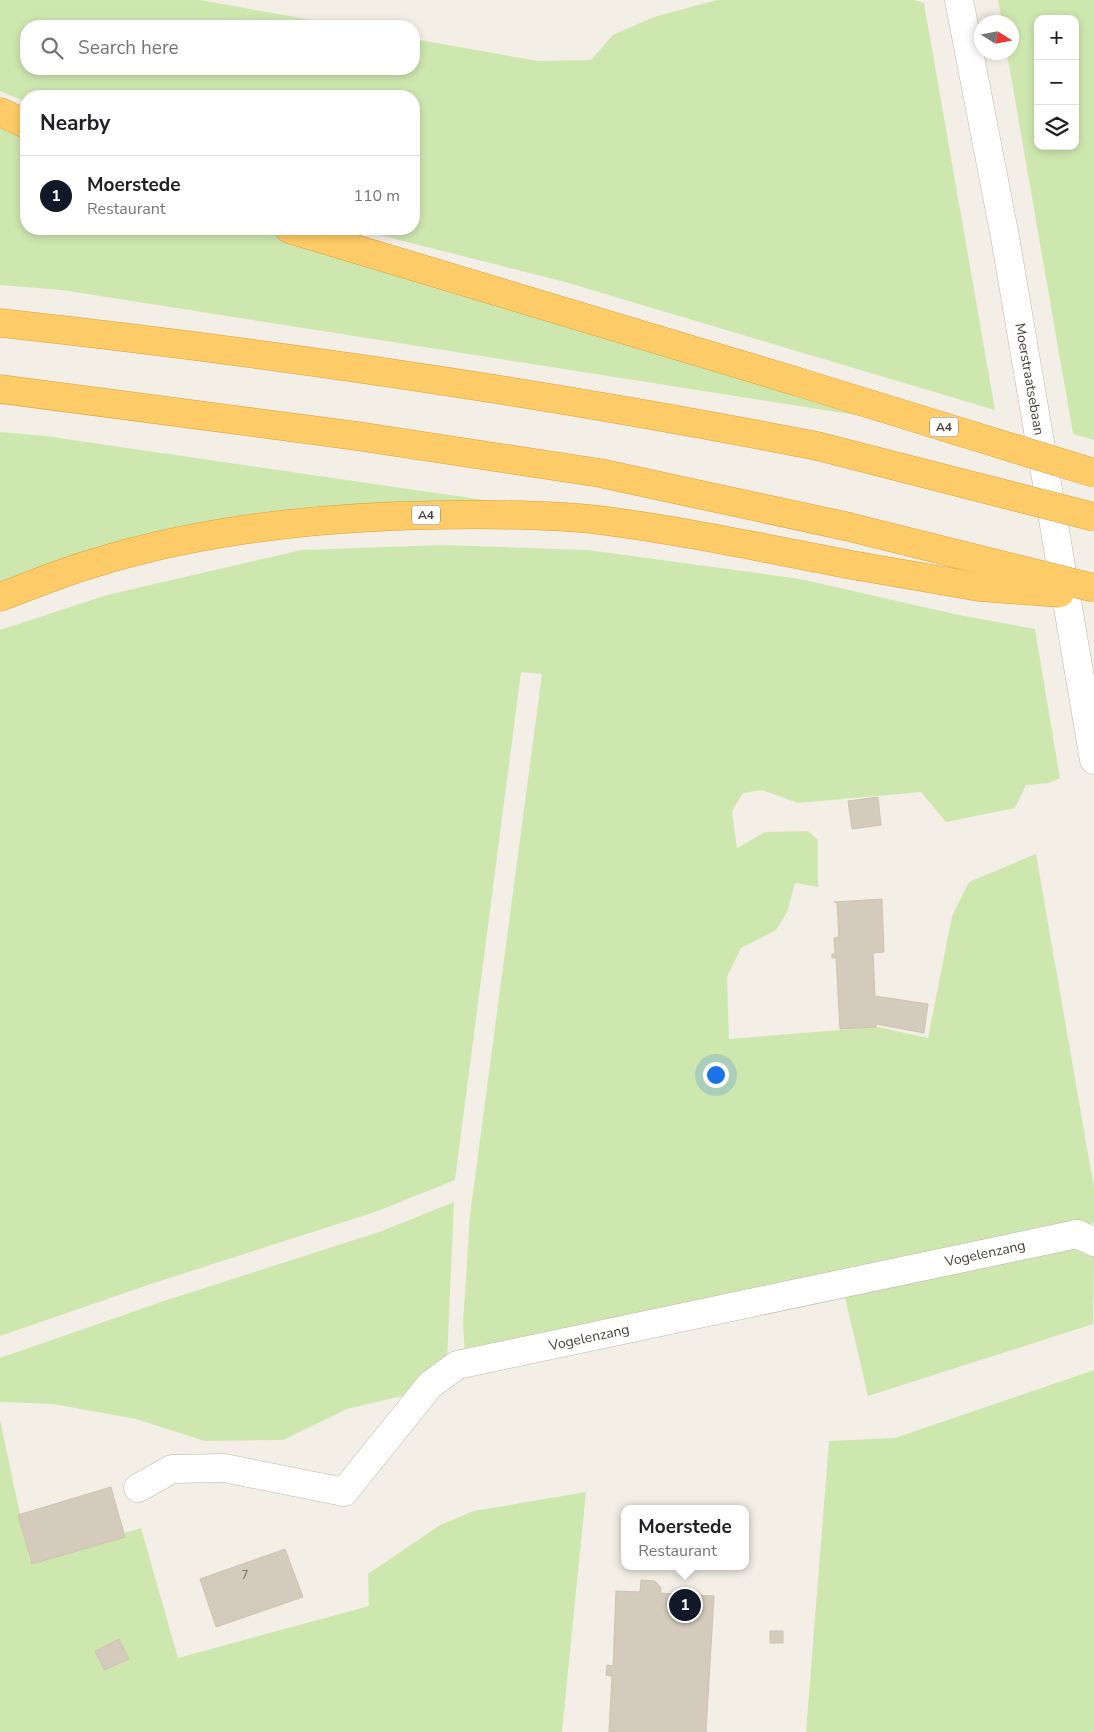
<!DOCTYPE html>
<html lang="en">
<head>
<meta charset="utf-8">
<style>
  body { margin:0; font-family:"Nunito Sans",sans-serif; background:#f2f2f2; color:#202124 }
  .controls { position:absolute; right:15px; top:15px; display:grid; overflow:hidden; border-radius:10px; box-shadow:0 2px 8px #0003 }
  .controls button { width:45px; height:45px; display:grid; place-items:center; padding:0; border:0; border-bottom:1px solid #e0e0e0; background:#fff; color:#202124; font:25px sans-serif }
  .compass { position:absolute; left:974px; top:15px; width:45px; height:45px; border-radius:50%; background:#fff; box-shadow:0 2px 8px #0003; rotate:101deg }
  .you { position:absolute; left:715px; top:1074px; width:18px; height:18px; margin:-12px; border:4px solid #fff; border-radius:50%; background:#1a73e8; box-shadow:0 0 0 8px #1a73e833 }
  .badge { display:grid; place-items:center; width:32px; height:32px; border-radius:50%; background:#111827; color:#fff; font-size:16px; font-weight:700 }
  .pin { position:absolute; translate:-50% -50%; border:2px solid #fff; box-shadow:0 1px 5px #0006 }
  .popup { position:absolute; left:621px; top:1505px; width:128px; height:65px; box-sizing:border-box; display:grid; place-content:center; border-radius:10px; background:#fff; filter:drop-shadow(0 1px 4px #0005); font-size:16px; white-space:nowrap; color:#757577 }
  .popup b { font-size:19px; color:#202124 }
  .popup::after { content:''; position:absolute; left:50%; top:100%; margin-left:-10px; border:10px solid transparent; border-top-color:#fff }
  .list { margin:0; padding:0; list-style:none }
  h2 { display:flex; justify-content:space-between; align-items:center; height:65px; margin:0; padding:0 20px; font-size:21px }
  h2 small { font-size:16px; font-weight:400; color:#757577 }
  .list li { display:grid; grid-template-columns:32px 1fr auto; gap:15px; align-items:center; box-sizing:border-box; height:80px; padding:0 20px; border-top:1px solid #e0e0e0 }
  .list b { display:block; font-size:19px; white-space:nowrap }
  .list p { margin:0; font-size:16px; white-space:nowrap; color:#757577 }
  .list em { font-size:16px; font-style:normal; color:#757577 }
  .icon { flex:none; width:28px; height:28px; fill:none; stroke:currentColor; stroke-width:2; stroke-linecap:round; stroke-linejoin:round }
  .map { position:relative; flex:none; width:1094px; height:1732px; overflow:hidden }
  .search { position:absolute; background:#fff; box-shadow:0 2px 8px #0003; left:20px; top:20px; width:400px; height:55px; display:flex; align-items:center; gap:12px; box-sizing:border-box; padding:0 18px; border-radius:20px; color:#757577; font-size:19px }
  .panel { position:absolute; background:#fff; box-shadow:0 2px 8px #0003; left:20px; top:90px; width:400px; height:145px; border-radius:20px }
  .map>svg:first-child { display:block }
  .green { fill:#cee7af; fill-rule:evenodd }
  .building { fill:#d4cbbc; stroke:#cfc3af }
  .lines { fill:none; stroke-linecap:round; stroke-linejoin:round }
  .minor-casing { stroke:#beb7a9; stroke-width:29 }
  .highway-casing { stroke:#dca037; stroke-width:29 }
  .minor { stroke:#fff; stroke-width:28 }
  .highway { stroke:#fdcb67; stroke-width:28 }
  .highway-bridge-casing { stroke:#dca037; stroke-width:29; stroke-linecap:butt }
  .highway-bridge { stroke:#fdcb67; stroke-width:28 }
  .labels { text-anchor:middle; stroke-width:4; stroke-linejoin:round; paint-order:stroke }
  .number-label { font-size:11px; fill:#6a6257 }
  .shield { fill:#fff; stroke:#7e7972; stroke-width:1 }
  .shield-label { font-size:12px; font-weight:bold; fill:#463f35 }
  .street-label { font-size:14px; fill:#463f35; stroke:#fff }
</style>
</head>
<body>
<div class="map">
<svg width="1094" height="1732" viewBox="0 0 1094 1732">
  <rect width="100%" height="100%" fill="#f3efe6"/>
  <!-- green -->
  <g class="green">
    <polygon points="0,0 200,0 345,26 26,26 26,69 414,69 414,39 538,61 591,60 613,35 654,17 717,0 914,0 924,3 995,410 565,282 356,229 414,229 414,96 26,96 26,102 0,91"/>
    <path d="M998,0h96v440l-21,-6 -66,-381 5,-1v-30h-10zM1038,19h37v127h-37z"/>
    <polygon points="0,125 26,137 26,229 258,229 907,423 62,290 0,285"/>
    <polygon points="0,432 45,436 491,501 237,520 0,587"/>
    <polygon points="442,545 588,550 800,579 959,615 1035,629 1060,778 1049,783 1026,785 1015,808 946,822 921,792 798,803 762,790 743,793 732,811 737,848 765,832 808,831 818,840 818,887 795,883 787,912 776,930 741,948 727,977 729,1039 878,1027 928,1038 952,916 969,882 1036,854 1094,1188 1094,1223 823,1277 465,1355 463,1324 470,1215 542,674 521,672 455,1180 375,1212 154,1283 0,1336 0,630 107,595 302,550"/>
    <polygon points="454,1202 447,1361 406,1395 347,1409 283,1440 205,1441 136,1419 53,1404 0,1402 0,1358 161,1302 382,1231"/>
    <polygon points="1084,1246 1094,1251 1093,1324 868,1396 844,1293"/>
    <polygon points="1094,1370 1094,1732 806,1732 829,1441 895,1438"/>
    <polygon points="0,1420 30,1561 141,1528 178,1658 369,1606 368,1574 440,1525 474,1511 586,1492 562,1732 0,1732"/>
  </g>
  <!-- building -->
  <g class="building">
    <polygon points="878,797 881,825 852,829 848,801"/>
    <polygon points="882,899 884,952 873,953 875,996 928,1004 924,1033 876,1024 876,1027 840,1029 836,958 832,958 832,954 835,954 834,938 839,937 837,903 834,902"/>
    <polygon points="111,1487 125,1537 32,1564 18,1515"/>
    <polygon points="285,1549 303,1597 216,1627 200,1579"/>
    <polygon points="641,1580 655,1581 661,1588 660,1593 714,1596 706,1732 609,1732 612,1676 606,1675 607,1665 613,1666 616,1591 640,1592"/>
    <rect x="770" y="1631" width="13" height="12"/>
    <polygon points="119,1639 129,1659 104,1670 95,1651"/>
  </g>
  <g class="lines">
    <defs>
      <g id="minor">
        <polyline points="959,0 1005,237 1094,760"/>
        <polyline points="138,1488 172,1469 224,1468 344,1492 430,1385 457,1365 1077,1234 1094,1242"/>
      </g>
      <g id="highway">
        <polyline points="0,112 26,124"/>
        <polyline points="289,229 795,381"/>
        <path d="M0,323c274,30 547,70 817,123"/>
        <polyline points="0,389 357,436 600,473 845,526"/>
        <path d="M0,597c30,-11 60,-24 91,-33 112,-35 229,-47 346,-49 54,-1 108,-1 162,5 87,11 173,30 259,46"/>
      </g>
    </defs>
    <!-- minor casing -->
    <use href="#minor" class="minor-casing"/>
    <!-- highway casing -->
    <use href="#highway" class="highway-casing"/>
    <!-- minor -->
    <use href="#minor" class="minor"/>
    <!-- highway -->
    <use href="#highway" class="highway"/>
    <defs>
      <g id="highway-bridge">
        <polyline points="795,381 1094,473"/>
        <polyline points="817,446 1094,517"/>
        <polyline points="845,526 1094,588"/>
        <polyline points="858,566 979,587 1060,593"/>
      </g>
    </defs>
    <!-- highway-bridge casing -->
    <use href="#highway-bridge" class="highway-bridge-casing"/>
    <!-- highway-bridge -->
    <use href="#highway-bridge" class="highway-bridge"/>
  </g>
  <g class="labels">
    <!-- number labels -->
    <g class="number-label">
      <text x="245" y="1579">7</text>
    </g>
    <!-- shield labels -->
    <g class="shield">
      <rect x="930" y="417.5" width="28" height="19" rx="4"/>
      <rect x="412" y="505.5" width="28" height="19" rx="4"/>
    </g>
    <g class="shield-label">
      <text x="944" y="431">A4</text>
      <text x="426" y="519">A4</text>
    </g>
    <!-- street labels -->
    <g class="street-label">
      <text transform="translate(1030 379) rotate(80)" y="5">Moerstraatsebaan</text>
      <text transform="translate(985 1253) rotate(-12)" y="5">Vogelenzang</text>
      <text transform="translate(589 1337) rotate(-12)" y="5">Vogelenzang</text>
    </g>
  </g>
</svg>
<div class="controls">
<button>+</button>
<button>−</button>
<button><svg class="icon" aria-label="layers" viewBox="0 0 24 24"><path d="M12 4l9 5-9 5-9-5zM3 14l9 5 9-5"/></svg></button>
</div>
<svg class="compass" viewBox="-18 -18 36 36"><path d="M0-13l5 13h-10z" fill="#e53935"/><path d="M0 13l5-13h-10z" fill="#757577"/></svg>
<div class="you"></div>
<div class="pin badge" style="left:685px;top:1605px">1</div>
<div class="popup"><b>Moerstede</b>Restaurant</div>
<div class="search"><svg class="icon" aria-label="search" viewBox="0 0 24 24"><circle cx="10" cy="10" r="6"/><path d="M15 15l6 6"/></svg>Search here</div>
<section class="panel">
<h2>Nearby<small></small></h2>
<ul class="list">
<li><span class="badge">1</span><div><b>Moerstede</b><p>Restaurant</p></div><em>110 m</em></li>
</ul>
</section>
</div>
</body>
</html>
